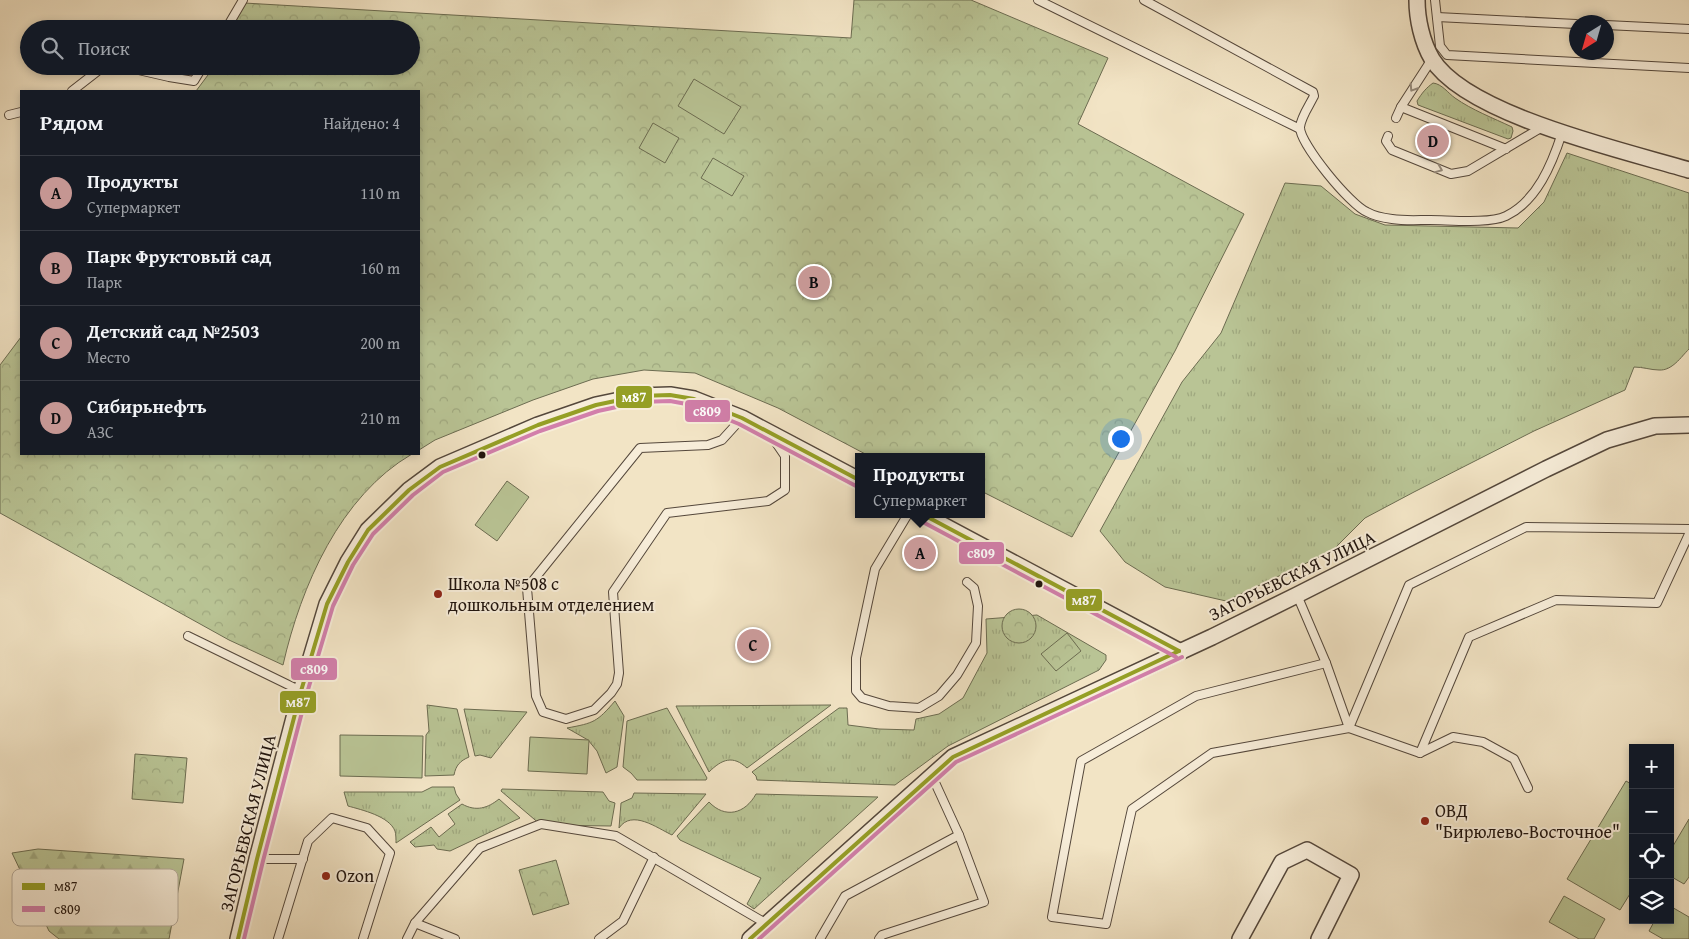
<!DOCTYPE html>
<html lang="ru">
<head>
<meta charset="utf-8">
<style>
  body { margin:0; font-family:"Gentium Book Plus",serif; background:#20242c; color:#f1f3f6 }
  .controls { position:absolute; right:15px; bottom:15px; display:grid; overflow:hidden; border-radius:0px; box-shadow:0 2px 8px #0003 }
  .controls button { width:45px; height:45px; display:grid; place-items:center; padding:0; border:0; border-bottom:1px solid #363941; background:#171b24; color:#f1f3f6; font:25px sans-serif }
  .compass { position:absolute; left:1569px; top:15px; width:45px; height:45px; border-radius:50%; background:#171b24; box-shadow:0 2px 8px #0003; rotate:217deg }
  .you { position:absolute; left:1120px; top:438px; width:18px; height:18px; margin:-12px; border:4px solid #fff; border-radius:50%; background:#1a73e8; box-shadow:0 0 0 8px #1a73e833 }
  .badge { display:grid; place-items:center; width:32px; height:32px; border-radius:50%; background:#c59692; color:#111; font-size:16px; font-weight:700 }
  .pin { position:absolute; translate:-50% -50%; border:2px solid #fff; box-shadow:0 1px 5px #0006 }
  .popup { position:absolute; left:855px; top:453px; width:130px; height:65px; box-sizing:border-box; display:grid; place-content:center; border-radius:0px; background:#171b24; filter:drop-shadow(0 1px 4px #0005); font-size:16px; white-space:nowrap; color:#9ea1a6 }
  .popup b { font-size:19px; color:#f1f3f6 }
  .popup::after { content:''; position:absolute; left:50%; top:100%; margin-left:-10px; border:10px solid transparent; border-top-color:#171b24 }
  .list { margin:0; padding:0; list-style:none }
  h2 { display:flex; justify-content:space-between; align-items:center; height:65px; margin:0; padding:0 20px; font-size:21px }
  h2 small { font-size:16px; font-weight:400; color:#9ea1a6 }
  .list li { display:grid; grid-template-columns:32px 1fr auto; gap:15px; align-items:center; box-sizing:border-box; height:75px; padding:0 20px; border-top:1px solid #363941 }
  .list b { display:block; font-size:19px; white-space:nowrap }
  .list p { margin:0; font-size:16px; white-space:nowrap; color:#9ea1a6 }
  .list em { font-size:16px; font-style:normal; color:#9ea1a6 }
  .icon { flex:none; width:28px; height:28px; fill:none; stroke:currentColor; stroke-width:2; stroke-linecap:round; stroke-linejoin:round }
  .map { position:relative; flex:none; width:1689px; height:939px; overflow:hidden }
  .search { position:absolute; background:#171b24; box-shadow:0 2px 8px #0003; left:20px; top:20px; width:400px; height:55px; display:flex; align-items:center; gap:12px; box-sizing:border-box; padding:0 18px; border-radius:28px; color:#9ea1a6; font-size:19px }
  .panel { position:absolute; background:#171b24; box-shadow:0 2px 8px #0003; left:20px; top:90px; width:400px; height:365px; border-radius:0px }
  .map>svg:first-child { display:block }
  .grass { fill:url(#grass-tufts); stroke:#6c6c51 }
  .forest { fill:url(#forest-firs); stroke:#6c6c51 }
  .park { fill:url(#park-crowns); stroke:#6c6c51 }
  .pitch { fill:#b9c495; stroke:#6c6c51 }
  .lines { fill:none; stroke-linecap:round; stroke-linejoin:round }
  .service-casing { stroke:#54473b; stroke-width:10 }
  .minor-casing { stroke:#54473b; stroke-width:18 }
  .service { stroke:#f7edd9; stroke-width:8 }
  .minor { stroke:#f7edd9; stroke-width:15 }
  .bus-1-casing { stroke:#f7edd9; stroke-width:8 }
  .bus-2-casing { stroke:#f7edd9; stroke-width:8 }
  .bus-1 { stroke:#959f25; stroke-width:4 }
  .bus-2 { stroke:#d27fab; stroke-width:4 }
  .oneway { stroke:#968b7d }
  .bus-dot { fill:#1f130d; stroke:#f7edd9; stroke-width:2 }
  .poi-dot { fill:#8f2418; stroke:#f7edd9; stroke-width:2 }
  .labels { text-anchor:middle; stroke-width:4; stroke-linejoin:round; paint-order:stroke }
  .street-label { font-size:18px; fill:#1f130d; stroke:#f7edd9 }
  .poi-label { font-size:18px; fill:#1f130d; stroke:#f7edd9; text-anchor:start }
  .key { fill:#f7edd9; stroke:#b6ac9c; stroke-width:1 }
  .key-label { font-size:14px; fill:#1f130d }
  .line-badge { stroke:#f7edd9; stroke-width:2 }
  .badge-label { font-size:14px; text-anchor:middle; font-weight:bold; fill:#fff }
</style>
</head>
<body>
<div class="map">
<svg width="1689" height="939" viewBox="0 0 1689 939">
  <defs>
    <pattern id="grass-tufts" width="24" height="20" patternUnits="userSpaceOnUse" patternTransform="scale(1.25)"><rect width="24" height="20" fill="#b9c495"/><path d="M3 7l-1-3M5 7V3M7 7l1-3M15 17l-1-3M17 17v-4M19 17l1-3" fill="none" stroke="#9fa87f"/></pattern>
    <pattern id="forest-firs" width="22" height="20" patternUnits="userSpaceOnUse" patternTransform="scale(1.25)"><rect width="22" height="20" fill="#b9c495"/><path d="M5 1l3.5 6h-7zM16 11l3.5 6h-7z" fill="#9fa87f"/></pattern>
    <pattern id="park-crowns" width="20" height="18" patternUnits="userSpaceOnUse" patternTransform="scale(1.25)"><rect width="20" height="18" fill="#b9c495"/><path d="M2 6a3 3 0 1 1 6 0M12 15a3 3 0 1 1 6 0" fill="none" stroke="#9fa87f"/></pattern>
  </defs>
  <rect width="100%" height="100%" fill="#f2e4c5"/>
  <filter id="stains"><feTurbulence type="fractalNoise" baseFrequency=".004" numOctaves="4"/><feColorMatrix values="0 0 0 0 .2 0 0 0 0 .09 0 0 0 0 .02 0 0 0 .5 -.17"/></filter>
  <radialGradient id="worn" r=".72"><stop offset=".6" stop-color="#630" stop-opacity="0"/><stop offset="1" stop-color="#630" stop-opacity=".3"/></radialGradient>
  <!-- grass -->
  <g class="grass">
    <path d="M1433,83c9,1 15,10 22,15 17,12 38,20 57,29l1,4 -2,7 -3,1 -90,-34 -1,-4c5,-8 9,-13 16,-18z"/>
    <path d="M1567,153l122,40v156c-8,8 -17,22 -30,21 -8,0 -16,-3 -25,-3l-9,23 -91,41 -120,61 -49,26 -33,33 -106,50 -61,-14 -40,-25 -25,-31 82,-149 39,-49 64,-150 36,3 34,28 30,11 133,3 26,-26z"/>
    <polygon points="1037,615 1106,655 1106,660 1099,670 948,746 895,785 757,780 756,776 752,772 839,708 847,708 848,725 879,729 914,730 916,719 939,714 963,698 987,653 986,619"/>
    <path d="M615,701l9,15 -7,51 -11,6 -9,-22 -9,-11 -21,-12c27,-5 30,-6 48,-27z"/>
    <path d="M427,705l30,4 12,48c-9,4 -13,8 -15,18l-29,1 1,-41 3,-4z"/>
    <path d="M831,705l-84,63c-14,-13 -25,-9 -38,4l-33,-66z"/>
    <polygon points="667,708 707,778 706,780 637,780 631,773 623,767 627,721"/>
    <polygon points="464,709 527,712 491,758 480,755 475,756"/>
    <path d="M432,787h22l2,7 4,6 -64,43c0,-3 0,-9 -1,-12 -6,-15 -33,-21 -47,-25l-4,-14h78z"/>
    <polygon points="502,789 603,792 609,801 615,803 611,826 541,825 501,791"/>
    <path d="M634,793l72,1 -34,41c-15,-7 -40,-26 -53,-7l2,-25 11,-5z"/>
    <path d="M756,794l122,3 -124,112 -7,-5 14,-26 -81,-38 -3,-4 32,-34c16,17 36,12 47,-8z"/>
    <path d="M499,799l21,19 -70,33 -13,-2 -3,-4 -19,2 -5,-5 21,-15 8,10 16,-13 -7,-10 14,-10c14,8 26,4 37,-5z"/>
  </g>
  <!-- forest -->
  <polygon class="forest" points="38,849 184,859 169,939 59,939 49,931 12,853"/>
  <!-- park -->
  <g class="park">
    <polygon points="854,0 971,0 1108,58 1078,124 1244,214 1175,351 1072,537 981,491 981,457 871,457 778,408 695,373 644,370 593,379 533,400 435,440 419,450 419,91 196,91 208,75 213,66 411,66 411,29 231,29 244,3 851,38"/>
    <path d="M21,337v117h391c-72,42 -111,132 -129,211l-54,-25 -229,-127v-148z"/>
    <circle cx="1019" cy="626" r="17"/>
    <polygon points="1067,633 1081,651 1056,671 1041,654"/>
    <polygon points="135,754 187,758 183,803 132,799"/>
    <polygon points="556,860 569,904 533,915 519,870"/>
  </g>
  <!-- pitch -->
  <g class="pitch">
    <polygon points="694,79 741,107 724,134 678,106"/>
    <polygon points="653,123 679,138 665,163 639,148"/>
    <polygon points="713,158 744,176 732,196 701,178"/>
    <polygon points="507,481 529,497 497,541 475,525"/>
    <polygon points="340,735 423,736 422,778 340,776"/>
    <polygon points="530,737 589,740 587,774 528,771"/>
    <polygon points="1626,781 1633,785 1633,889 1620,910 1567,879"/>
    <polygon points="1689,819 1689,877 1684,884 1670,876 1670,851"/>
    <polygon points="1564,896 1605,919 1594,939 1579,939 1549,922"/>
    <polygon points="1670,906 1689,917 1689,939 1663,939 1649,931 1655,920 1670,920"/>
  </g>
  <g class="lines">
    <defs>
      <g id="service">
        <polyline points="1038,0 1300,129"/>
        <path d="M1144,0l169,92 1,4c-5,10 -13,21 -14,31 -1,16 51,79 67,85 7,4 17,6 25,7 13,2 26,1 38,1 20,0 59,4 76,-4 31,-15 46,-52 56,-83"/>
        <polyline points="1435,0 1440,46 1447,55 1689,68"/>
        <polyline points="1437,17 1576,24"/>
        <polyline points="1606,25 1689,29"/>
        <polyline points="226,29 243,0"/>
        <polyline points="121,66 169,77 194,81 203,66"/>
        <polyline points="72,91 99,70 112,66"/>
        <polyline points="1401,107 1506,149"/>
        <polyline points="9,115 21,112"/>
        <polyline points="1396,118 1401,107 1432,59"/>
        <polyline points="1388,136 1386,141 1392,150 1451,174 1468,171 1544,126"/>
        <polyline points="742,418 722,440 708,445 640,448 527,588 536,696 543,712 566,719 594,710 611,693 617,684 619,673 613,592 667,513 768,501 785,490 785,456 772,437"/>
        <polyline points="908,514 875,569 856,658 856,691 862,698 889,706 919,708 939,696 957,675 976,643 978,606 974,588 967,582"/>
        <polyline points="1297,595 1326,663 1349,728 1420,753 1453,737 1483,742 1514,759 1528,788"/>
        <polyline points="188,636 301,691"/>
        <polyline points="1326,663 1196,696 1081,761 1052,917 1106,924 1132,809 1212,753 1349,728 1409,585 1526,527 1689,529"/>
        <polyline points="1420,753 1469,637 1556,600 1657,603 1689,534"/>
        <polyline points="257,859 303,859"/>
        <polyline points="415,923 455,939"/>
        <polyline points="278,939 308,841 332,818 367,828 390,853 363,939"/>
        <polyline points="407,939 415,923 480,848 541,824 616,836 767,924"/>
        <polyline points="599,939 623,921 654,857"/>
        <polyline points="820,939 845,896 959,835"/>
        <polyline points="879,939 882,935 984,902 959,835 932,776"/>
      </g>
      <g id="minor">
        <path d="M1417,0c0,19 5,42 15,59 34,56 193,92 257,111"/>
        <polyline points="922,514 1179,651"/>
        <polyline points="238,939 257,859 301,691 327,604 348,562 368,530 409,490 440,467 538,425 596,405 639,396 670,395 694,399 742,418 859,480"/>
        <polyline points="750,939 953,757 1212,637 1297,595 1546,469 1607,440 1655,426 1689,425"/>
        <polyline points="1240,939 1282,862 1307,850 1351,875 1319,939"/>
      </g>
    </defs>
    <!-- service casing -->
    <use href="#service" class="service-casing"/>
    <!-- minor casing -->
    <use href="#minor" class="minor-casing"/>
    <!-- service -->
    <use href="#service" class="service"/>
    <!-- minor -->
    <use href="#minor" class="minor"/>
    <defs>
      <g id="bus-1">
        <polyline points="922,514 1179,651"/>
        <polyline points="238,939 257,859 301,691 327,604 348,562 368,530 409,490 440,467 538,425 596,405 639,396 670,395 694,399 742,418 859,480"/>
        <polyline points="750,939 953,757 1179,651"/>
      </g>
      <g id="bus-2">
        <polyline points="919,520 1176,657"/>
        <polyline points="244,939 263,861 307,693 333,606 353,565 373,534 413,495 443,472 540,431 598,411 640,402 670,401 692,405 739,424 856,486"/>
        <polyline points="759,939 956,762 1182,657"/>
      </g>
    </defs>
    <!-- bus-1 casing -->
    <use href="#bus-1" class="bus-1-casing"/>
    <!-- bus-2 casing -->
    <use href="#bus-2" class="bus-2-casing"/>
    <!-- bus-1 -->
    <use href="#bus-1" class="bus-1"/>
    <!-- bus-2 -->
    <use href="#bus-2" class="bus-2"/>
  </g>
  <!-- one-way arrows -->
  <defs><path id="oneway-chevron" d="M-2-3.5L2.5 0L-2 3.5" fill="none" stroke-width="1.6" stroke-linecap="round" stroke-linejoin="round" transform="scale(1.25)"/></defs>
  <g class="oneway">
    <use href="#oneway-chevron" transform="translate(1413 88) rotate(123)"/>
    <use href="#oneway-chevron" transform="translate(1439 169) rotate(22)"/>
  </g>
  <!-- markers -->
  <g class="bus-dot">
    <circle cx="482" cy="455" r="4.5"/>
    <circle cx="1039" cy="584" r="4.5"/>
  </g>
  <g class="poi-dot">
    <circle cx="438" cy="594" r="5"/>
    <circle cx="1425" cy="821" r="5"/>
    <circle cx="326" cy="876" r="5"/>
  </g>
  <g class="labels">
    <!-- street labels -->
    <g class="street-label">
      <text transform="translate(1292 576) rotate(-26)" y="6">ЗАГОРЬЕВСКАЯ УЛИЦА</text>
      <text transform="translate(248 823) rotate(-76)" y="6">ЗАГОРЬЕВСКАЯ УЛИЦА</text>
    </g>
    <!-- poi labels -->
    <g class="poi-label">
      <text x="448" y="590">Школа №508 с<tspan x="448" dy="21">дошкольным отделением</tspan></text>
      <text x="1435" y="817">ОВД<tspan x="1435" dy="21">"Бирюлево-Восточное"</tspan></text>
      <text x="336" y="882">Ozon</text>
    </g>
  </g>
  <!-- legend -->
  <rect x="12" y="869" width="166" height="57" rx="8" class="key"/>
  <rect x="22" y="883" width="23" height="7" fill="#959f25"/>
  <rect x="22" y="906" width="23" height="6" fill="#d27fab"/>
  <g class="key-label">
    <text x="54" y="891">м87</text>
    <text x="54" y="914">с809</text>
  </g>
  <g class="line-badge">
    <rect x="615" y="385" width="38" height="24" rx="5" fill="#959f25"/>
    <rect x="684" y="399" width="47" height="24" rx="5" fill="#d27fab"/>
    <rect x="958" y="541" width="47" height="24" rx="5" fill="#d27fab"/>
    <rect x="1065" y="588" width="38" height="24" rx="5" fill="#959f25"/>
    <rect x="290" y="657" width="48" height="24" rx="5" fill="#d27fab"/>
    <rect x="279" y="690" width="38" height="24" rx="5" fill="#959f25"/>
  </g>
  <g class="badge-label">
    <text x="634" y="402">м87</text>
    <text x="707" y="416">с809</text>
    <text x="981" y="558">с809</text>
    <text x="1084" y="605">м87</text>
    <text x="314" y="674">с809</text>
    <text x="298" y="707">м87</text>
  </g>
  <rect width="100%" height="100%" filter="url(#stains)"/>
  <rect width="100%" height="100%" fill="url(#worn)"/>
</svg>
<div class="controls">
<button>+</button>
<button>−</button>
<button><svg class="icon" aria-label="locate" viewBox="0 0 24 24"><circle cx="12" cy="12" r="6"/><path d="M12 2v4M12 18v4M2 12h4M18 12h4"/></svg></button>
<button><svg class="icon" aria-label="layers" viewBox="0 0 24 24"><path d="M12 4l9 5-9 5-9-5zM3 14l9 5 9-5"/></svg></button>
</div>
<svg class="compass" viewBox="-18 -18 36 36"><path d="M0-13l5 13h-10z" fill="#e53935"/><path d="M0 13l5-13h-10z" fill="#9ea1a6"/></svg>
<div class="you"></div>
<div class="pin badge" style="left:920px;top:553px">A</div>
<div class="popup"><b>Продукты</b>Супермаркет</div>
<div class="pin badge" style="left:814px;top:282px">B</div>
<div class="pin badge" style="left:753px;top:645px">C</div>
<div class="pin badge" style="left:1433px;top:141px">D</div>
<div class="search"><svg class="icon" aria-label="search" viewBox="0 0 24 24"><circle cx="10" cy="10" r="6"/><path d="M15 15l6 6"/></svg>Поиск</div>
<section class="panel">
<h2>Рядом<small>Найдено: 4</small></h2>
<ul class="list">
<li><span class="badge">A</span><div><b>Продукты</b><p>Супермаркет</p></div><em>110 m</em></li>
<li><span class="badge">B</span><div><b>Парк Фруктовый сад</b><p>Парк</p></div><em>160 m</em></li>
<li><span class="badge">C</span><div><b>Детский сад №2503</b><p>Место</p></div><em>200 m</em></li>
<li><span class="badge">D</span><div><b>Сибирьнефть</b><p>АЗС</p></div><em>210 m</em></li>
</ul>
</section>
</div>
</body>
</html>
